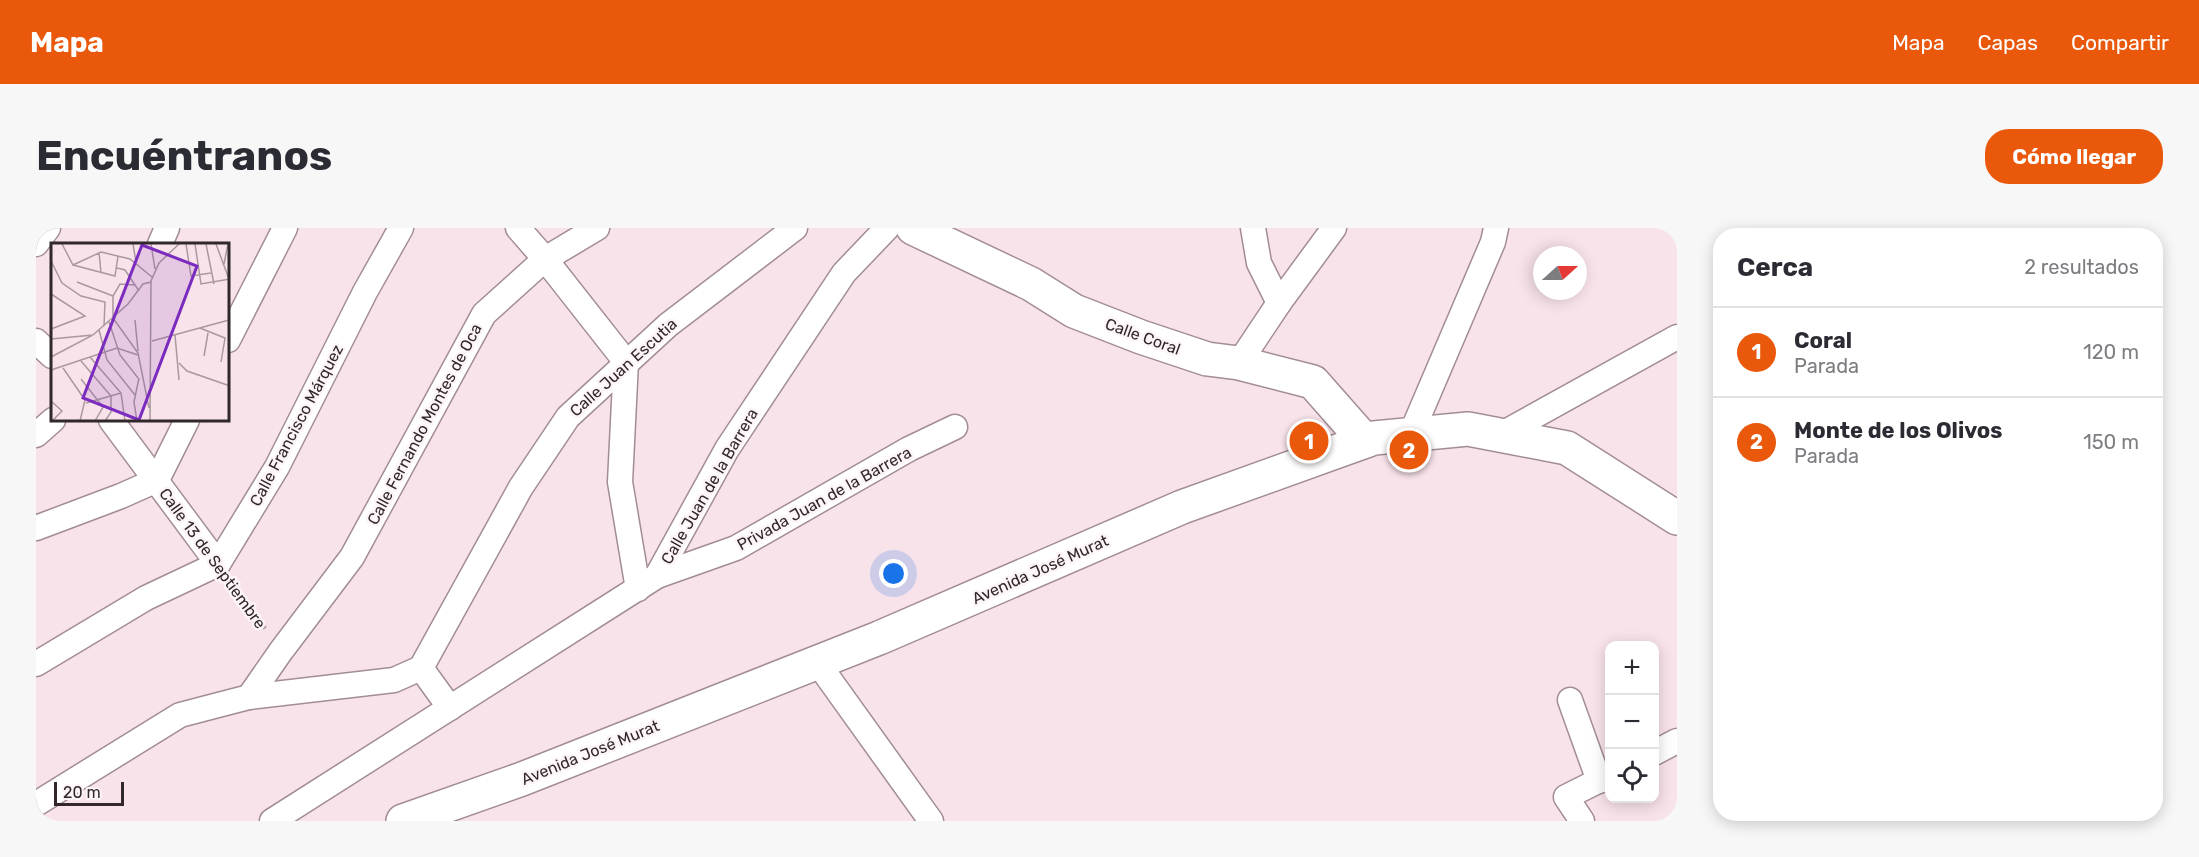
<!DOCTYPE html>
<html lang="es">
<head>
<meta charset="utf-8">
<style>
  body { margin:0; font-family:Rubik,sans-serif; background:#f7f7f7; color:#2b2b33 }
  .controls { position:absolute; right:18px; bottom:18px; display:grid; overflow:hidden; border-radius:12px; box-shadow:0 3px 15px #0003 }
  .controls button { width:54px; height:54px; display:grid; place-items:center; padding:0; border:0; border-bottom:2px solid #e1e1e2; background:#fff; color:#2b2b33; font:30px sans-serif }
  .compass { position:absolute; left:1497px; top:18px; width:54px; height:54px; border-radius:50%; background:#fff; box-shadow:0 3px 15px #0003; rotate:69deg }
  .scale { position:absolute; left:18px; bottom:15px; width:70px; box-sizing:border-box; padding-left:6px; border:3px solid #30282b; border-top:0; font-size:16px; line-height:21px; white-space:nowrap; color:#30282b; -webkit-text-stroke:4px #fdf4f7; paint-order:stroke }
  .you { position:absolute; left:858px; top:346px; width:21px; height:21px; margin:-15px; border:4px solid #fff; border-radius:50%; background:#1a73e8; box-shadow:0 0 0 9px #1a73e833 }
  .badge { display:grid; place-items:center; width:39px; height:39px; border-radius:50%; background:#ea580c; color:#fff; font-size:20px; font-weight:700 }
  .pin { position:absolute; translate:-50% -50%; border:3px solid #fff; box-shadow:0 2px 6px #0006 }
  .list { margin:0; padding:0; list-style:none }
  h2 { display:flex; justify-content:space-between; align-items:center; height:78px; margin:0; padding:0 24px; font-size:26px }
  h2 small { font-size:20px; font-weight:400; color:#7c7c81 }
  .list li { display:grid; grid-template-columns:39px 1fr auto; gap:18px; align-items:center; box-sizing:border-box; height:90px; padding:0 24px; border-top:2px solid #e1e1e2 }
  .list b { display:block; font-size:22px; white-space:nowrap }
  .list p { margin:0; font-size:20px; white-space:nowrap; color:#7c7c81 }
  .list em { font-size:20px; font-style:normal; color:#7c7c81 }
  .icon { flex:none; width:33px; height:33px; fill:none; stroke:currentColor; stroke-width:2; stroke-linecap:round; stroke-linejoin:round }
  .map { position:relative; flex:none; width:1641px; height:593px; overflow:hidden; border-radius:24px }
  header { display:flex; align-items:center; gap:36px; box-sizing:border-box; height:84px; padding:0 30px; background:#ea580c; color:#fff }
  header strong { font-size:28px }
  nav { display:flex; gap:33px; margin-inline-start:auto; font-size:21px }
  .intro { display:flex; align-items:center; justify-content:space-between; box-sizing:border-box; height:144px; padding:0 36px }
  h1 { margin:0; font-size:42px }
  .button { padding:15px 27px; border-radius:24px; background:#ea580c; color:#fff; font-size:21px; font-weight:700 }
  main { display:flex; gap:36px; padding:0 36px }
  aside { flex:1; background:#fff; border-radius:24px; box-shadow:0 3px 15px #0003 }
  .map>svg:first-child { display:block }
  .lines { fill:none; stroke-linecap:round; stroke-linejoin:round }
  .street-casing { stroke:#a28d93; stroke-width:27 }
  .secondary-casing { stroke:#a28d93; stroke-width:36 }
  .path { stroke:#b2a1a6; stroke-width:4; stroke-dasharray:4.5 4.5; stroke-linecap:butt }
  .street { stroke:#fff; stroke-width:24 }
  .secondary { stroke:#fff; stroke-width:33 }
  .labels { text-anchor:middle; stroke-width:5; stroke-linejoin:round; paint-order:stroke }
  .street-label { font-size:16px; fill:#30282b; stroke:#fdf4f7 }
  .inset-road { fill:none; stroke:#a9989e; stroke-width:1.5 }
  .view { fill:#7b2cbf; fill-opacity:0.15; stroke:#7b2cbf; stroke-width:3 }
  .inset-edge { fill:none; stroke:#30282b; stroke-width:3 }
</style>
</head>
<body>
<header>
<strong>Mapa</strong>
<nav><a>Mapa</a><a>Capas</a><a>Compartir</a></nav>
</header>
<div class="intro"><h1>Encuéntranos</h1><a class="button">Cómo llegar</a></div>
<main>
<div class="map">
<svg width="1641" height="593" viewBox="0 0 1641 593">
  <rect width="100%" height="100%" fill="#f9e3ea"/>
  <g class="lines">
    <defs>
      <g id="street">
        <polyline points="482,0 509,31 590,134 584,254 602,361"/>
        <polyline points="1217,0 1223,35 1243,75"/>
        <polyline points="0,16 12,0"/>
        <polyline points="124,16 131,0"/>
        <polyline points="192,112 249,0"/>
        <polyline points="0,113 16,128"/>
        <polyline points="1203,135 1243,75 1298,0"/>
        <polyline points="75,192 182,336"/>
        <polyline points="1375,206 1457,14 1460,0"/>
        <polyline points="0,207 17,192"/>
        <polyline points="1464,207 1641,109"/>
        <polyline points="0,300 85,268 121,252 151,192"/>
        <polyline points="621,348 700,320 873,221 919,199"/>
        <polyline points="781,434 895,593"/>
        <polyline points="0,436 110,370 182,336 241,239 329,64 365,0"/>
        <polyline points="385,440 485,259 532,189 632,97 759,0"/>
        <polyline points="213,469 245,423 316,329 448,86 509,31 561,0"/>
        <polyline points="1534,472 1563,553"/>
        <polyline points="1618,525 1641,513"/>
        <polyline points="0,576 144,487 213,469 358,452 385,440 414,480"/>
        <polyline points="236,593 621,348 691,221 808,45 851,0"/>
        <polyline points="1546,593 1530,569 1574,547"/>
      </g>
      <g id="secondary">
        <polyline points="877,0 995,56 1038,83 1105,109 1171,131 1203,135 1277,154 1329,213"/>
        <polyline points="367,593 486,551 843,410 1146,279 1338,210 1432,201 1531,220 1641,290"/>
      </g>
    </defs>
    <!-- street casing -->
    <use href="#street" class="street-casing"/>
    <!-- secondary casing -->
    <use href="#secondary" class="secondary-casing"/>
    <!-- path -->
    <polyline class="path" points="195,353 231,403"/>
    <!-- street -->
    <use href="#street" class="street"/>
    <!-- secondary -->
    <use href="#secondary" class="secondary"/>
  </g>
  <g class="labels">
    <!-- street labels -->
    <g class="street-label">
      <text transform="translate(1107 108) rotate(20)" y="6">Calle Coral</text>
      <text transform="translate(587 139) rotate(-42)" y="6">Calle Juan Escutia</text>
      <text transform="translate(388 196) rotate(-62)" y="6">Calle Fernando Montes de Oca</text>
      <text transform="translate(260 197) rotate(-62)" y="6">Calle Francisco Márquez</text>
      <text transform="translate(673 258) rotate(-60)" y="6">Calle Juan de la Barrera</text>
      <text transform="translate(788 270) rotate(-29)" y="6">Privada Juan de la Barrera</text>
      <text transform="translate(177 330) rotate(54)" y="6">Calle 13 de Septiembre</text>
      <text transform="translate(1004 341) rotate(-24)" y="6">Avenida José Murat</text>
      <text transform="translate(554 524) rotate(-22)" y="6">Avenida José Murat</text>
    </g>
  </g>
  <!-- overview -->
  <g transform="translate(15 15)">
    <rect width="178" height="178" fill="#f9e3ea"/>
    <path class="inset-road" d="M11,1l11,21 28,-13 29,7 22,18M82,1l3,18M100,1l4,25M135,1l5,32 20,-3M144,1l6,40 29,-5M155,1l8,40M165,1l13,35M48,9l2,21M0,18l11,22 19,13 24,6 -1,24M173,21l4,-20M22,22l42,11 3,-20M66,25l8,2 14,21M26,39l36,14M84,42l-15,-1 -7,12v22l25,35 11,55M0,51l34,22 -34,13M84,77l3,31M58,79l11,33 18,23M149,85l25,10 -4,24M48,87l8,30 28,35M124,92l4,45M0,96l42,-4M101,98l77,-21M153,113l4,-23M0,114l42,-22 35,-31 15,-20 8,-2M39,114l31,36 4,28M30,118l30,35v16l-6,9M128,120l8,8 43,15M12,125l22,32 -5,21M0,127l66,-22 21,7M30,136l22,28 -8,14M0,158l11,10 -10,10M35,160l35,-10M86,178l-3,-19 5,-24M99,178l1,-140 8,-18 20,-19"/>
    <path class="view" d="M91,2l55,21 -58,154 -56,-22z"/>
    <rect width="178" height="178" class="inset-edge"/>
  </g>
</svg>
<div class="controls">
<button>+</button>
<button>−</button>
<button><svg class="icon" aria-label="locate" viewBox="0 0 24 24"><circle cx="12" cy="12" r="6"/><path d="M12 2v4M12 18v4M2 12h4M18 12h4"/></svg></button>
</div>
<svg class="compass" viewBox="-18 -18 36 36"><path d="M0-13l5 13h-10z" fill="#e53935"/><path d="M0 13l5-13h-10z" fill="#7c7c81"/></svg>
<div class="scale">20 m</div>
<div class="you"></div>
<div class="pin badge" style="left:1273px;top:213px">1</div>
<div class="pin badge" style="left:1373px;top:222px">2</div>
</div>
<aside>
<h2>Cerca<small>2 resultados</small></h2>
<ul class="list">
<li><span class="badge">1</span><div><b>Coral</b><p>Parada</p></div><em>120 m</em></li>
<li><span class="badge">2</span><div><b>Monte de los Olivos</b><p>Parada</p></div><em>150 m</em></li>
</ul>
</aside>
</main>
</body>
</html>
